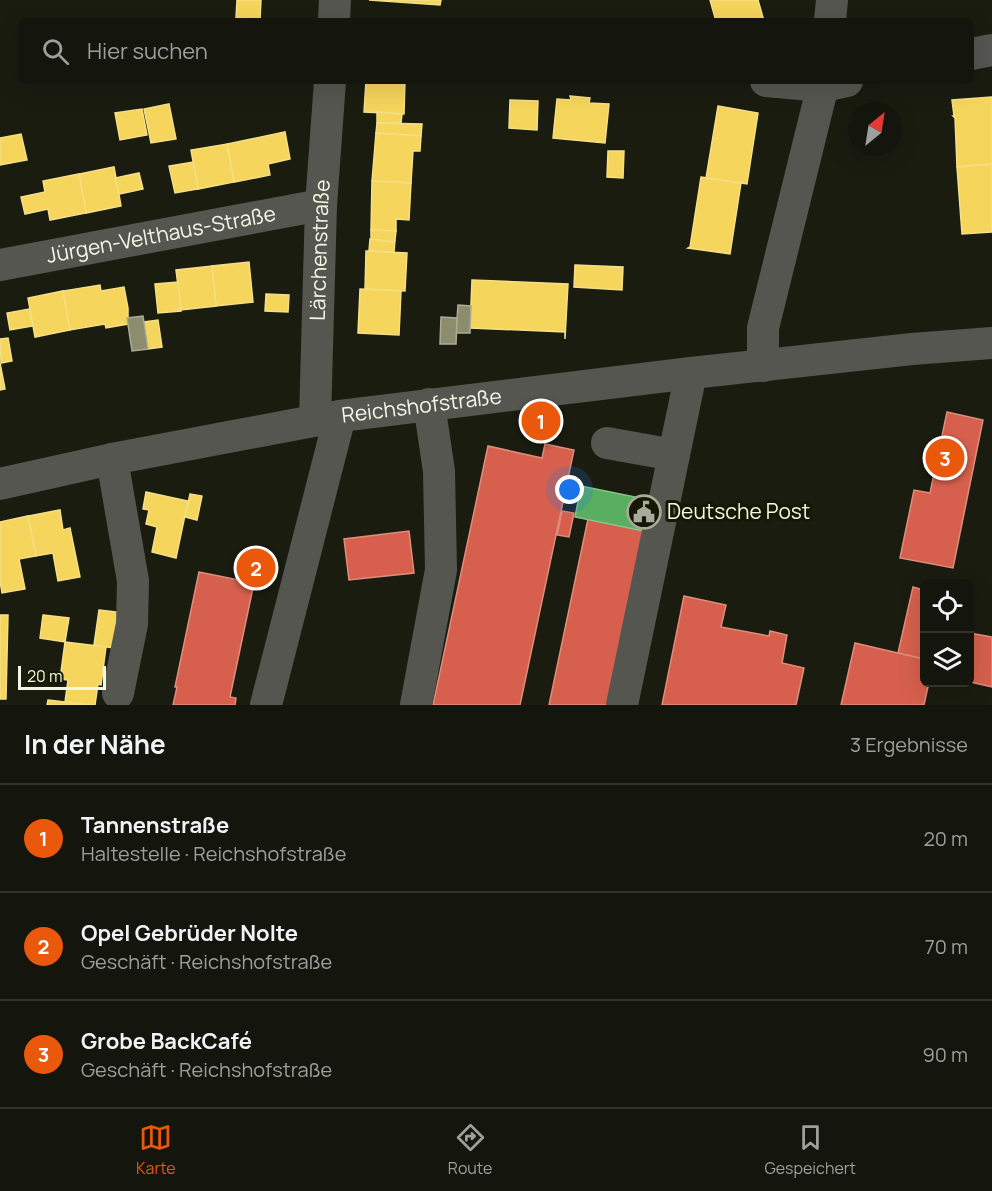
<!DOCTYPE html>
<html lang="de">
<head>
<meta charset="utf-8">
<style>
  body { margin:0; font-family:Manrope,sans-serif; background:#1d1e15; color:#f1f3f6 }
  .controls { position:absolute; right:18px; bottom:18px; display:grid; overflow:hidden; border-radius:9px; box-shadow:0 6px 24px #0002 }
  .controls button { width:54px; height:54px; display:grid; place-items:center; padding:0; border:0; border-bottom:2px solid #33342d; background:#14150c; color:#f1f3f6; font:30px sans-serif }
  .compass { position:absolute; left:848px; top:102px; width:54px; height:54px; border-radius:50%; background:#14150c; box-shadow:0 6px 24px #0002; rotate:30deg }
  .scale { position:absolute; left:18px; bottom:15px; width:88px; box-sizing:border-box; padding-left:6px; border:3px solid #f4f6e8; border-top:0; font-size:16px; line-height:21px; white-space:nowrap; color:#f4f6e8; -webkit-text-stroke:4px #151803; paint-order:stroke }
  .you { position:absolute; left:570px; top:490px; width:21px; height:21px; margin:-15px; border:4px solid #fff; border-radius:50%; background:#1a73e8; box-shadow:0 0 0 9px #1a73e833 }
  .badge { display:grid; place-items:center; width:39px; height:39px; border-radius:50%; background:#ea580c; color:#fff; font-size:20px; font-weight:700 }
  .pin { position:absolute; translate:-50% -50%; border:3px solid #fff; box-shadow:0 2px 6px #0006 }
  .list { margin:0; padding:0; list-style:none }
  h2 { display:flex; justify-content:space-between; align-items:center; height:78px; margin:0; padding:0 24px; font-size:26px }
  h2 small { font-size:20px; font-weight:400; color:#9d9f9d }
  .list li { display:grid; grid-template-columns:39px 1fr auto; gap:18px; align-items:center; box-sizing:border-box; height:108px; padding:0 24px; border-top:2px solid #33342d }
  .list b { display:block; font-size:22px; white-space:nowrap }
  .list p { margin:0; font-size:20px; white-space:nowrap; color:#9d9f9d }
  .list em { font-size:20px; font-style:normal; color:#9d9f9d }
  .icon { flex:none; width:33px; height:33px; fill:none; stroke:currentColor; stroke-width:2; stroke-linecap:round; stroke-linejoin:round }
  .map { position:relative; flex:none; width:992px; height:705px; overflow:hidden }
  .search { position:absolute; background:#14150c; box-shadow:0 6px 24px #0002; left:18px; right:18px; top:18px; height:66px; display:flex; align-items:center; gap:15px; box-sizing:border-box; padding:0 21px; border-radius:9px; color:#9d9f9d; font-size:22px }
  .sheet { height:402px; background:#14150c }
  nav { display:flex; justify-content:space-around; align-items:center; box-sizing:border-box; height:84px; border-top:2px solid #33342d; background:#14150c; font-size:16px; color:#9d9f9d }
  nav a { display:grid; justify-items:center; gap:3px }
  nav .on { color:#ea580c }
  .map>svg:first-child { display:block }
  .homes { fill:#f6d55c; stroke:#f5df86; stroke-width:1.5 }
  .shops { fill:#d6604d; stroke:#df8d7c; stroke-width:1.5 }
  .public { fill:#5aae61; stroke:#88c48a; stroke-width:1.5 }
  .industry { fill:#8c8c6e; stroke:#abac93; stroke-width:1.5 }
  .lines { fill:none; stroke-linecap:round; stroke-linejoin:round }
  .minor { stroke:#565651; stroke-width:32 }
  .labels { text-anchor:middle; stroke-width:6; stroke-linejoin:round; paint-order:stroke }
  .street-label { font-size:21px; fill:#f4f6e8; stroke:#151803 }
  .poi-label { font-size:21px; fill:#f4f6e8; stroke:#151803; text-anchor:start }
</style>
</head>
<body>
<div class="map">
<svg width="992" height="705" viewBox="0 0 992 705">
  <rect width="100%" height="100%" fill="#1a1c10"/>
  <!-- homes -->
  <g class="homes">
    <polygon points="237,0 261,0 260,20 236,18"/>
    <polygon points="369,0 441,0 440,5"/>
    <polygon points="710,0 758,0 764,21 716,21"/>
    <polygon points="366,81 405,81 404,114 364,112"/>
    <polygon points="570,96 590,98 589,103 609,104 605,143 553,138 557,99 571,100"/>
    <polygon points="992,97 992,164 957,167 955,118 953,116 954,116 952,100"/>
    <polygon points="510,100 538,101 537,130 509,128"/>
    <polygon points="169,104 176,139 151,143 144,109"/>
    <polygon points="718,106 758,113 747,184 706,178"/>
    <polygon points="142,109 147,135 120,140 115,113"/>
    <polygon points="377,112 402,114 401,123 377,123"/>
    <polygon points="377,123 422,124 421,136 376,133"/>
    <polygon points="285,132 290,159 268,164 270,175 234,182 227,144"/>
    <polygon points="376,133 421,136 420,151 413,151 411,183 372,181"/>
    <polygon points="21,134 27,160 0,165 0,138"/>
    <polygon points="227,144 234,182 198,189 191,150"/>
    <polygon points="608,151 624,151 623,178 607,177"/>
    <polygon points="193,162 198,189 175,193 169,166"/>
    <polygon points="992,164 992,232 962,234 957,167"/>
    <polygon points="114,167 121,206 86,213 79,174"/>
    <polygon points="139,173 143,189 119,194 115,178"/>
    <polygon points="79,174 86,213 50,220 48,209 25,214 21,197 45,192 43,181"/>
    <polygon points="701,177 741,183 730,254 688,248 690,247"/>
    <polygon points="372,181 411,183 409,220 396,219 396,231 371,230"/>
    <polygon points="371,230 396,231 395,240 394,242 371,240"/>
    <polygon points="370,239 394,242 395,240 394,252 369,251"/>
    <polygon points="366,251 407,253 405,291 365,289"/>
    <polygon points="249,262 253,302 216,306 212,266"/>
    <polygon points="575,265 623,267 622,290 574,287"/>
    <polygon points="212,266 216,306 181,310 176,270"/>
    <polygon points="472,280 568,284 565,339 565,332 470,328"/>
    <polygon points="178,282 181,311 158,313 155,284"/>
    <polygon points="100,285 101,291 124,287 128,308 128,324 106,328 105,324 70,330 63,291"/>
    <polygon points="360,289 401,291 399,335 358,333"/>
    <polygon points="63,291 70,330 35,337 28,298"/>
    <polygon points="266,294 289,295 288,312 265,311"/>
    <polygon points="29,309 33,326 10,330 7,313"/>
    <polygon points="158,320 162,347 148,349 144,322"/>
    <polygon points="8,338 12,361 1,363 0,339"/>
    <polygon points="0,363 5,389 0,390"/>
    <polygon points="146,492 188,501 176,558 152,552 157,527 146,524 149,510 143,509"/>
    <polygon points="190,494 202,496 197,520 185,517"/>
    <polygon points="60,510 63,530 70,528 80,577 58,581 53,553 36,556 28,516"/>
    <polygon points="28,516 36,556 19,559 25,589 2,593 0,581 0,522"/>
    <polygon points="99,610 124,613 119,649 94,645"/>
    <polygon points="0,615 8,615 6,699 0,699"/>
    <polygon points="43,615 69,618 65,642 40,638"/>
    <polygon points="65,642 106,647 101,685 98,684 95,705 65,702 68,680 60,679"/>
    <polygon points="48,700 65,702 88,705 47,705"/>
  </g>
  <!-- shops -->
  <g class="shops">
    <polygon points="947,412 983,420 953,568 900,558 914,490 930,493"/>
    <polygon points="545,444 574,450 520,705 433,705 488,446 542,458"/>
    <polygon points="562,511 574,513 569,537 557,535"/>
    <polygon points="588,519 649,532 612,705 549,705"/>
    <polygon points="409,531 414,573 349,580 344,539"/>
    <polygon points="199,572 254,583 230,697 236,698 235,705 173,705 177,687 175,687"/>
    <polygon points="913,587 924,590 924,659 898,653"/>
    <polygon points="684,596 726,605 721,627 769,636 770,631 787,635 782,663 804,668 796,705 662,705"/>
    <polygon points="970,633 992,637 992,687 970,682"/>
    <polygon points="855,643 924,659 924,682 929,682 924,705 841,705"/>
  </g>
  <!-- public -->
  <polygon class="public" points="581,486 655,501 649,532 575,517"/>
  <!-- industry -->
  <g class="industry">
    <polygon points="458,305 471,306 470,333 456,333"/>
    <polygon points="143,316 148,349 132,351 127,318"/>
    <polygon points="441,317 457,318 456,344 440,344"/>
  </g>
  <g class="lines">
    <!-- minor -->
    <g class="minor">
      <polyline points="334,21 335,0"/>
      <polyline points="830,21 832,0"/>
      <polyline points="971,54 992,50"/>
      <polyline points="766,81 823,86 847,81"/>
      <path id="s1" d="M0,265l321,-60"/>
      <polyline points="763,366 763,328 824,81"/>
      <path id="s2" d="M315,420l6,-215 9,-124"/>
      <polyline points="607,443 674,455"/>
      <polyline points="112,459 133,581 132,624 118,693"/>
      <path id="s3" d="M0,484l112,-25 228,-43 351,-43 221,-24 80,-6"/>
      <polyline points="266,705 340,416"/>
      <polyline points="416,705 441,570 439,471 429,404"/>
      <polyline points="622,705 691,373"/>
    </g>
  </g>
  <!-- icons -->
  <defs>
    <symbol id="civic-ring" viewBox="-11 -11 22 22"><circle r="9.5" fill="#151803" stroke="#a8aa9c" stroke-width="1.5"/><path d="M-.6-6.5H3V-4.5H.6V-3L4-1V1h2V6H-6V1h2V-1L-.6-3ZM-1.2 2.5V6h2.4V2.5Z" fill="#a8aa9c"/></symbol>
  </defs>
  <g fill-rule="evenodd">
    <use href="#civic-ring" x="625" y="493" width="38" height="38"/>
  </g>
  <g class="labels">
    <!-- street labels -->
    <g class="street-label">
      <text dy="7" stroke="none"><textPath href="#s1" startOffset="164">Jürgen-Velthaus-Straße</textPath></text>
      <text dy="7" stroke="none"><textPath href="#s2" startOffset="170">Lärchenstraße</textPath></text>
      <text dy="7" stroke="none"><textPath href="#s3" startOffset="429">Reichshofstraße</textPath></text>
    </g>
    <!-- poi labels -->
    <g class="poi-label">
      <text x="667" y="519">Deutsche Post</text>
    </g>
  </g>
</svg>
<div class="controls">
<button><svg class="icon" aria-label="locate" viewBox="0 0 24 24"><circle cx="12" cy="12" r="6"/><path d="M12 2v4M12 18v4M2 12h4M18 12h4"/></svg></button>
<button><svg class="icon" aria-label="layers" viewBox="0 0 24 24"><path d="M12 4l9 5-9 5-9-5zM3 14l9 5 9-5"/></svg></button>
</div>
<svg class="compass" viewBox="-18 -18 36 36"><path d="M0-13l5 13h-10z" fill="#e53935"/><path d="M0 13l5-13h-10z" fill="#9d9f9d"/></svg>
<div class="scale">20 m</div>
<div class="you"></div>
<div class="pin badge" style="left:541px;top:421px">1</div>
<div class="pin badge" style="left:256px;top:568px">2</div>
<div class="pin badge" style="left:945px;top:458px">3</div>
<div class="search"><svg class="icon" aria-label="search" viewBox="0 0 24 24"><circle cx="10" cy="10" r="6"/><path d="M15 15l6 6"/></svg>Hier suchen</div>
</div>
<section class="sheet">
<h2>In der Nähe<small>3 Ergebnisse</small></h2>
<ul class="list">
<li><span class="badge">1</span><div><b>Tannenstraße</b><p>Haltestelle · Reichshofstraße</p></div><em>20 m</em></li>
<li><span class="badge">2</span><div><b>Opel Gebrüder Nolte</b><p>Geschäft · Reichshofstraße</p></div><em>70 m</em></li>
<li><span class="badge">3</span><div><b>Grobe BackCafé</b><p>Geschäft · Reichshofstraße</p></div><em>90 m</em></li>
</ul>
</section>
<nav>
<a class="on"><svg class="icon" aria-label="map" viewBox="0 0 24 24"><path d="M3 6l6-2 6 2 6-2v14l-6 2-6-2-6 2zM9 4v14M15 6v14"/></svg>Karte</a>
<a><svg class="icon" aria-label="directions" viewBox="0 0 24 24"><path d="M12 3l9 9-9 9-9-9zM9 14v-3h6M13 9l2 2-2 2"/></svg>Route</a>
<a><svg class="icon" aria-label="saved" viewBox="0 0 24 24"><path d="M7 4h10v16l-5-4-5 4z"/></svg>Gespeichert</a>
</nav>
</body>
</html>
